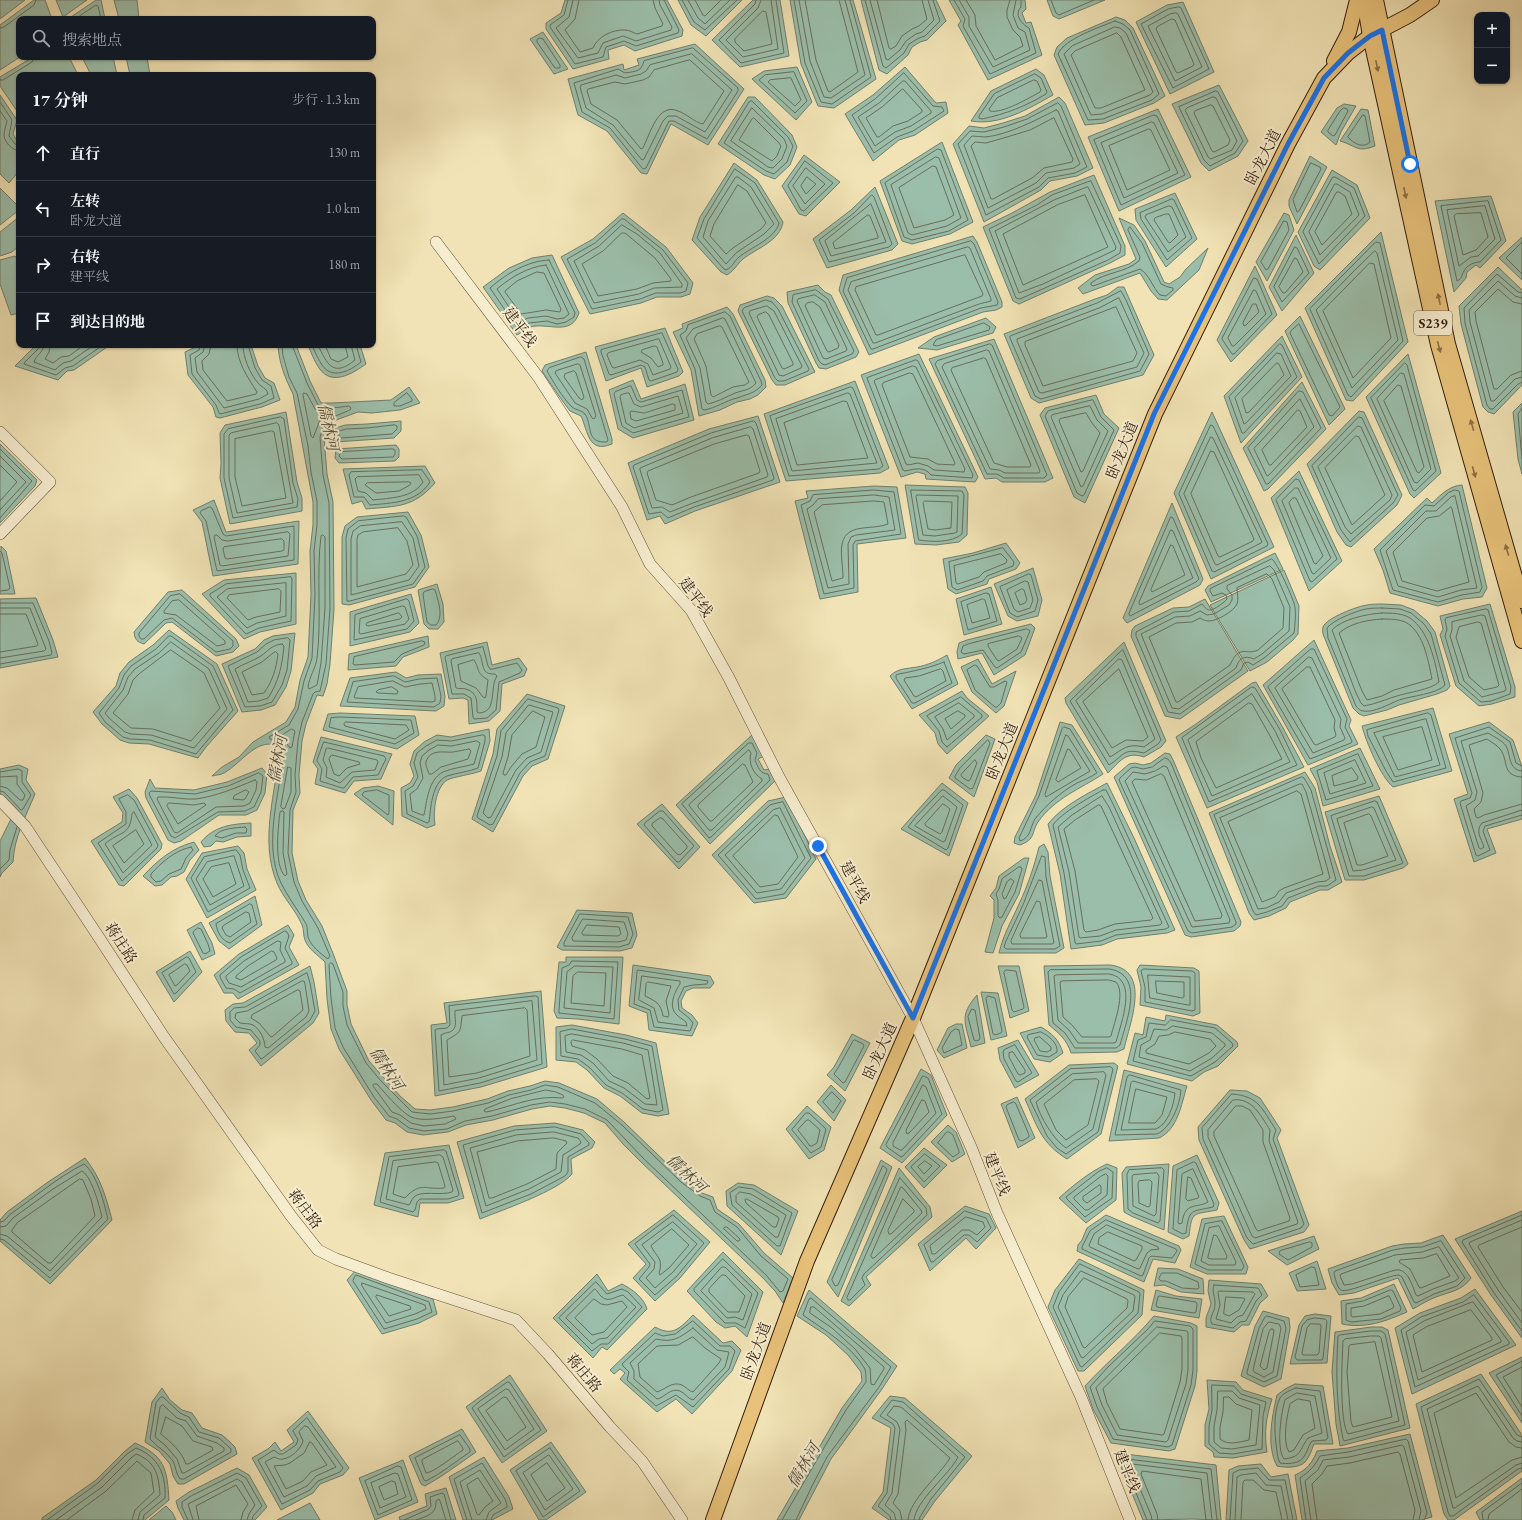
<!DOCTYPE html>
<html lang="zh">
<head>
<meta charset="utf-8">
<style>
  body { margin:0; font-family:"EB Garamond","Noto Serif SC",serif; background:#20242c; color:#f1f3f6 }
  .controls { position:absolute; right:12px; top:12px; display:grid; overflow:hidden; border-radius:8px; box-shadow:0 1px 3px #0004 }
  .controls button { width:36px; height:36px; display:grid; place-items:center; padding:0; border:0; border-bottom:1px solid #363941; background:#171b24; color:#f1f3f6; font:20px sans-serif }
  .stop { position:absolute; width:12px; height:12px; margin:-9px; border:3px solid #1a73e8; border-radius:50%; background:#fff }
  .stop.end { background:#1a73e8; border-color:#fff; box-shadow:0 1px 4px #0008 }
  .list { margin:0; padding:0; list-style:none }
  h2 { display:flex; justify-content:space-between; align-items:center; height:52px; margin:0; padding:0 16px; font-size:17px }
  h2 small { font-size:13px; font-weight:400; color:#9ea1a6 }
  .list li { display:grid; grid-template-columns:26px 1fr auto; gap:12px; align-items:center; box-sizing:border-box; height:56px; padding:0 16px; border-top:1px solid #363941 }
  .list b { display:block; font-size:15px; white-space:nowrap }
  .list p { margin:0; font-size:13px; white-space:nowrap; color:#9ea1a6 }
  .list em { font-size:13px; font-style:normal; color:#9ea1a6 }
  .icon { flex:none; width:22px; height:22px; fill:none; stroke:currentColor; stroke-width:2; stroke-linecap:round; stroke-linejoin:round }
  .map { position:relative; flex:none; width:1522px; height:1520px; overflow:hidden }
  .search { position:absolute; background:#171b24; box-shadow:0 1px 3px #0004; left:16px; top:16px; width:360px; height:44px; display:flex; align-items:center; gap:10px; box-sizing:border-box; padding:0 14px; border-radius:8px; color:#9ea1a6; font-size:15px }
  .panel { position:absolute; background:#171b24; box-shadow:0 1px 3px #0004; left:16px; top:72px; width:360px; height:276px; border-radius:8px }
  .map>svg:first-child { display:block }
  .water { fill:#9bbeaa; stroke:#727e6c }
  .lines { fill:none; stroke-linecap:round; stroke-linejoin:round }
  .shore { stroke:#686e5c; stroke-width:1 }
  .minor-casing { stroke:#645038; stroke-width:12 }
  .major-casing { stroke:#351f0e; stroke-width:16 }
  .minor { stroke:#f6edcf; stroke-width:11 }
  .major { stroke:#e8c27a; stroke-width:14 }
  .oneway { fill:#8e7044 }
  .route { stroke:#1a73e8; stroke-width:5 }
  .labels { text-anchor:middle; stroke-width:4; stroke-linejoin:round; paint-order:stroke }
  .shield { fill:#f6edcf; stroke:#6f5d48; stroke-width:1 }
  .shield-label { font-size:14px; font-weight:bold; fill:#351f0e }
  .street-label { font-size:15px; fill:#351f0e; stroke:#f6edcf }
  .water-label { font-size:16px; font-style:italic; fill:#544f3d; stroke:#f6edcf }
</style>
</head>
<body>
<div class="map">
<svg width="1522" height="1520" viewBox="0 0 1522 1520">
  <rect width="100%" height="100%" fill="#f1e3b5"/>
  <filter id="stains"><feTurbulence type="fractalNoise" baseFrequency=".005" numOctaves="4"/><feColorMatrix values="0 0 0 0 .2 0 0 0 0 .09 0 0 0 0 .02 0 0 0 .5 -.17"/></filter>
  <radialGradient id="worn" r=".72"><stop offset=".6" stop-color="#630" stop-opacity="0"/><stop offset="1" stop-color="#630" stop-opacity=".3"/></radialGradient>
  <!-- water -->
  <g class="water">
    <polygon points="0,0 25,0 0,19"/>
    <polygon points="34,0 45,0 52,19 19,19 20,57 0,70 0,25"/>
    <polygon points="56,0 87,0 63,17"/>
    <polygon points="96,0 101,0 105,19 68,19"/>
    <polygon points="114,0 137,0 139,19 119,19"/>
    <polygon points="565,0 667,0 683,30 682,36 635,51 624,45 608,50 609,59 573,69 546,29 546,23 561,13"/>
    <polygon points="678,0 742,0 706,36 691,25"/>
    <polygon points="753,0 780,0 789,56 740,67 712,40"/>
    <polygon points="790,0 853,0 876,79 834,108 818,106 801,64"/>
    <polygon points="861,0 936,0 946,21 927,40 920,42 912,47 908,55 887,74 879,70"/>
    <polygon points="949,0 1025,0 1026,9 1022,13 1026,23 1031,22 1042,55 988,80 958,25 961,21"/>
    <polygon points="1047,0 1105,0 1059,19 1053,16"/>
    <polygon points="1183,2 1214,72 1170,94 1136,22 1167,5"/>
    <polygon points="1116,17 1125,20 1133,28 1165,96 1154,103 1104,123 1085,125 1054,55 1057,47 1067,38"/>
    <polygon points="543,32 568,69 554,74 530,39"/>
    <polygon points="695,44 744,89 708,145 671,124 647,174 641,173 607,131 578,115 568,79 623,64 624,70 639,65 637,59"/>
    <polygon points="33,57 69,57 78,75 19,75 19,114 0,86 0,77"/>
    <polygon points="82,57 113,57 117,75 91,75"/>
    <polygon points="126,57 147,57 150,75 130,75"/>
    <polygon points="797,67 812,102 796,120 752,79 764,71"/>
    <polygon points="905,67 936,103 946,102 948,113 915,135 899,140 873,161 845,114 873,95"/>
    <path d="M1036,69l8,6 9,20c-25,14 -53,31 -82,26l20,-30z"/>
    <polygon points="1219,85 1248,141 1238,156 1209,171 1201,163 1172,104"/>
    <polygon points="0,95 17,120 13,134 19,144 19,171 9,183 0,174"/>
    <polygon points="748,97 755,97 792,135 797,147 790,165 775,179 764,175 718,144"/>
    <polygon points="1059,97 1065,103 1093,168 1077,176 1050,181 1041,190 984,222 953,144 969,126 984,128 1003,123 1025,116"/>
    <polygon points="1344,104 1356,106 1341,132 1336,145 1321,132 1337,108"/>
    <polygon points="1158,109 1191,177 1119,211 1088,137"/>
    <path d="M1361,109l7,1 7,36c-18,7 -18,0 -35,-5z"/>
    <polygon points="942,142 973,222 950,234 912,244 902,241 880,181"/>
    <polygon points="804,155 840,182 806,216 799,214 782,186"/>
    <polygon points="1310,156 1327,167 1297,224 1289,206 1289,200"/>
    <path d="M734,163l23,17 26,42c-3,19 -26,26 -40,37 -6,5 -8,11 -16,16l-6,-3 -29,-32 8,-23z"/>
    <polygon points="1332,170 1357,185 1370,218 1320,270 1314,266 1298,232"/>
    <polygon points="1094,175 1125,246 1125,255 1110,263 1019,304 1013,301 983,227 1012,213 1050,192"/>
    <polygon points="875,187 898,244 892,250 827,268 813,239 851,210"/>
    <polygon points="0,188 19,207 19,210 0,225"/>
    <polygon points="1175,193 1197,239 1166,267 1136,220 1135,209"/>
    <polygon points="1491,196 1506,241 1480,268 1476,265 1467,272 1466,278 1454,292 1435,201"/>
    <polygon points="623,213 666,247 693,283 690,294 681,297 657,297 641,303 590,314 561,257 593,239"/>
    <polygon points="1284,213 1289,215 1294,230 1267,281 1256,262"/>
    <polygon points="19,217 19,246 12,252 0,256 0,232"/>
    <polygon points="1119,218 1134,225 1145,241 1164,282 1169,284 1180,277 1186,269 1208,248 1199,270 1167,300 1158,299 1151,291 1140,273 1083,294 1078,288 1095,275 1129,264 1136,259"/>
    <polygon points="1381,232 1408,342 1353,401 1346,400 1305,308"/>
    <polygon points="1296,235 1314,273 1282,311 1269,287"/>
    <polygon points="973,236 977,242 1002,302 1002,307 996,310 983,312 869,355 839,290 843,275"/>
    <polygon points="1522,237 1522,280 1499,258"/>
    <path d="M552,255l27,58c-8,24 -31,9 -49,14 -4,1 -9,6 -13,8l-34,-48 26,-19 23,-10z"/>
    <polygon points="15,256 19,261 19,313 11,315 0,284 0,260"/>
    <polygon points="1255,266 1277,315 1231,362 1217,340"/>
    <polygon points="1498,267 1522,290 1522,385 1494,414 1488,412 1483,407 1461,324 1459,306"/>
    <polygon points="818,285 825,292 831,295 859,352 856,357 826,369 819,368 816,363 788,303 787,292"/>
    <polygon points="1118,287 1124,287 1154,355 1143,375 1039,403 1031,398 1004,334 1095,299 1107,295"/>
    <polygon points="767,296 774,298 782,306 815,372 785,385 776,385 772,380 738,311 740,305"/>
    <polygon points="727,307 733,314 765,380 766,387 758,395 750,399 737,402 720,410 699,416 691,370 673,332 683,328 682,324"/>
    <polygon points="1300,316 1345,409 1329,425 1285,331"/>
    <polygon points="986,318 996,327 993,333 937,350 918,348 934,337"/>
    <polygon points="665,328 683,372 679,376 647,387 641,368 606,381 595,347"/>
    <polygon points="1282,336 1302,377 1241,443 1224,396"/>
    <polygon points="994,339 1053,478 1045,482 1002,482 996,478 985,479 929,359"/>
    <polygon points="36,345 110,345 74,370 67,371 58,380 15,366"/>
    <polygon points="200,345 251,345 258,366 265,378 274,383 280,400 262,407 220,418 216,417 213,407 188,375 185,352"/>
    <path d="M278,345h18l14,36 11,22h11l59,-3 18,-13 11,16 -20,7 -28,3 -14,-1 -30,11 -4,14 3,37 6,28 1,107 -4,55 -3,20 -4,12 -6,-1 -11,29 -4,17 -3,34 1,18 -7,17 -1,43 6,28 8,19 16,26 12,30 13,35v14l4,19 18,37 31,35 15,13 15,1 23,-3 34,-8 21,-8 22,-5 15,-5 14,2 38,16 27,23 59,57 19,14 11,4 4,12 22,15 25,29 29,25 -10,25 -8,-12 -12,-13 -123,-117 -17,-17 -18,-21 -21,-10 -19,-5 -15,-2 -18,3 -39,11 -27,5 -18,7 -25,3 -16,-3 -12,-9 -9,-3 -15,-20 -32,-51 -8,-20 -4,-30 -2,-37c-7,-7 -17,-13 -20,-22 -2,-5 -1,-11 -3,-15 -6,-15 -19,-27 -25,-42 -18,-43 -1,-91 3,-136 -22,-12 -38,16 -56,26 -3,2 -9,2 -12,3l10,-9 17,-10 14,-15 33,-20 9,-15 5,-27 8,-23 3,-62 -1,-44 3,-26v-23l-20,-108c-8,-16 -14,-31 -15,-49z"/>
    <path d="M308,345h52l6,19c-13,9 -34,23 -47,4 -5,-7 -8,-16 -11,-23z"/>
    <path d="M586,352l26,87v5c-24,10 -24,-13 -31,-28l-11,-5 -11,-15 -17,-25 3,-6z"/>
    <polygon points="919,354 978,477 975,482 926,479 925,474 917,472 901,477 861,375"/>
    <polygon points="1408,354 1441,473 1414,498 1410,494 1366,397"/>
    <polygon points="633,380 641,399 685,384 694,420 633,438 618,429 609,390"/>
    <polygon points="855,381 889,468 880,473 786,481 764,414"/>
    <polygon points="1302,382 1326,429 1268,489 1264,491 1243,448"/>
    <polygon points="1096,395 1104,414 1119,428 1085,503 1074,497 1040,415 1045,408"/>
    <polygon points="1522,403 1522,474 1518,459 1513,412"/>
    <polygon points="1359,411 1364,412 1402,495 1397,505 1351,547 1346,545 1337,532 1307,464"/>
    <polygon points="286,412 297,482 302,498 302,511 230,524 220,478 221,463 220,433 225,425"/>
    <polygon points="1212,412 1274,547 1211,579 1174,493"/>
    <polygon points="758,416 780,482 695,511 665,524 660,516 647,520 628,463 709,429"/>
    <polygon points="401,421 401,431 394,438 335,442 333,429 345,425 367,424"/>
    <polygon points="0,444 37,480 35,486 0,523"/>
    <polygon points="396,445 399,449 399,457 395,461 339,463 335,458 336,449"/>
    <path d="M425,466l10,17c-22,25 -38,23 -69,26l-4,-8 -10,3 -9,-35z"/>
    <polygon points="1299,471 1342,561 1309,591 1271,498"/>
    <polygon points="905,485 965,487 968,493 967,535 959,542 936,545 915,544"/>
    <path d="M1462,485l25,103 -5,9 -19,2 -25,7 -48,-13 -7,-23 -9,-21 53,-51 5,5c10,-9 17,-17 30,-18z"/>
    <polygon points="874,486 897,487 906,538 857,544 858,592 820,599 795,501 808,498 806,491"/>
    <polygon points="214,500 226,532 299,521 298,564 213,576 202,522 193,510"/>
    <polygon points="1172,503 1203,579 1200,585 1127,623 1123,618"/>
    <polygon points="408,512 421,535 429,567 415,587 349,605 342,604 342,537 345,526 357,517"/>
    <polygon points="1006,543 1020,563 1016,569 989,579 987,584 956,594 948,589 943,559 973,553"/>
    <polygon points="1,546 6,551 15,594 0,594"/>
    <polygon points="1275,553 1283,569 1211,602 1205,590 1208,586"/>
    <polygon points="1033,568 1042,600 1038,616 1017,621 1008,616 994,584"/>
    <polygon points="1284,570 1299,606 1298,634 1293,640 1267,662 1250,671 1210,605"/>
    <polygon points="296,573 296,624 260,632 244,639 202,594 224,580"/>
    <polygon points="437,584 443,604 444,622 438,629 429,629 424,624 418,590"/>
    <polygon points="991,587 1002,624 964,635 956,599"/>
    <path d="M182,590l54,49 3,7 -6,6 -17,4 -44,-34 -6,1 -22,21c-7,-2 -9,-4 -10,-12l34,-40z"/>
    <polygon points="411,594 419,623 410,632 350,646 350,612"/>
    <polygon points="36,598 53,640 58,657 0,668 0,599"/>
    <polygon points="1205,599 1248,671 1180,719 1165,716 1131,636 1132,630 1135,626 1173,608 1189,607"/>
    <path d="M1382,604l19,1 13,5 13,11 8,11 15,54 -3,4 -10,4 -38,11 -12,5 -23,6 -5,-2 -6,-6 -28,-69c-2,-4 -3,-8 -2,-12 3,-9 35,-21 44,-22 5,-1 10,-1 15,-1z"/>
    <polygon points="1490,604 1515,687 1515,697 1492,704 1479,706 1456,686 1440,635 1443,629 1440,616"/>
    <polygon points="1031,624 1035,628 1025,655 994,675 982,653 958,659 957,652 959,643 967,640"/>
    <polygon points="169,630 217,664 238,711 206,747 198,758 149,744 129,743 120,740 102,724 93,712 116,686 120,673 129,662 153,645"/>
    <polygon points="295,633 291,671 286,687 275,705 261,710 242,712 222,664 255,649 264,640 273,636"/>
    <polygon points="428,636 429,647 403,657 396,666 348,670 349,654"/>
    <polygon points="1314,640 1351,720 1349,726 1358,744 1308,765 1263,685"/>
    <polygon points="487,642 492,665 519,658 527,669 524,676 502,684 500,711 489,721 469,724 468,700 463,698 449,699 440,653"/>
    <path d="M1124,642l42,99 -5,6 -17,10c-18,-6 -24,4 -36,16l-42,-70 -1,-5z"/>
    <path d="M947,655l11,29 -46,25 -22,-33c8,-8 16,-7 27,-9 11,-2 20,-6 30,-12z"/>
    <polygon points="978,659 992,684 1016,671 1004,706 996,713 972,692 961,667"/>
    <polygon points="396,672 406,678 418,675 441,674 445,696 444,706 436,711 340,706 350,678"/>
    <polygon points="1256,682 1282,726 1304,767 1207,808 1176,737 1196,724 1252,683"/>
    <polygon points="962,691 967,698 989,716 947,754 938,744 935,733 919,715"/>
    <polygon points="527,694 565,706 548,759 532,766 523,776 493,832 472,819 493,754 497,729"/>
    <path d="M1433,708l19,63 -59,16c-12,-10 -27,-45 -31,-61z"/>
    <polygon points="340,713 415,716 419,735 397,749 323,730 328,714"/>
    <path d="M1060,722l12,3 31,49c-23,15 -48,24 -65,48 -7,11 -2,17 -18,23l-6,-2 1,-6 21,-42z"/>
    <polygon points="1489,722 1513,740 1522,767 1522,819 1487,829 1496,853 1474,862 1454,799 1468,794 1449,734"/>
    <path d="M489,729l1,12 -9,30c-8,3 -28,6 -34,9 -12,8 -14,33 -12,45l-8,3 -25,-12 -1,-28 9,-5 4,-7 -4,-12 4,-13 10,-9 13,-7 14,2z"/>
    <polygon points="752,735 764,756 758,759 764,770 770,769 776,780 710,844 676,805"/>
    <polygon points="986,735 995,739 974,797 949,778 956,765"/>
    <polygon points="321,737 392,754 381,779 354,781 345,793 315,784 318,769 313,762"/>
    <polygon points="1360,748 1380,789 1323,806 1317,782 1310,769"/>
    <polygon points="1165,753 1170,754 1174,762 1241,922 1240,926 1234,931 1191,937 1185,935 1114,777 1129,764 1135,763 1143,765 1151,763"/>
    <path d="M19,765l9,4 -2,11 9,14c-9,22 -21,43 -22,68l-11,11 -2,4v-36l16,-32 -16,-16v-24z"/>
    <polygon points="262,768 267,774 265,793 257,810 246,815 219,815 181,841 174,843 168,840 146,798 145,792 150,779 155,788 194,790 227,782"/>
    <polygon points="1305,772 1315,788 1330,846 1342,882 1328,890 1320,890 1290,902 1286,908 1269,916 1254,920 1249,913 1209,813"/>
    <polygon points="942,783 968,803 949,856 901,829"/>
    <path d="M1107,783l27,55 41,92 -8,3 -50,6 -15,6 -31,4 -11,-75 -12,-50c14,-18 39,-30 59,-41z"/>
    <polygon points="378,786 394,791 393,825 354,794 363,788"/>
    <polygon points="129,789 137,798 162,844 161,849 124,886 119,885 91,841 122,822 123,813 113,797"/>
    <polygon points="1379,796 1408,864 1403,868 1364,880 1345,880 1325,812"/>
    <polygon points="786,797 816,859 786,898 754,903 712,855 768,801"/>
    <polygon points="662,804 700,847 679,869 637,824"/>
    <path d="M251,823v13l-14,1 -14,5 -7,-1 -5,5 -7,1 -3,-5c13,-16 31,-18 50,-19z"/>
    <path d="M194,842l5,8 -9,10 -6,12 -7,4 -6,1 -9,8 -7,1 -12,-10c15,-16 29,-28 51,-34z"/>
    <path d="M1044,844l4,8 2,24 14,72 -8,5h-57c4,-18 13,-33 20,-49 9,-19 15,-37 20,-57z"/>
    <polygon points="238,846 244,853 247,869 256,890 207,918 186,879 202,853"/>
    <polygon points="1024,858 1029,858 1019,894 1002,926 993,953 985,952 994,918 994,900 990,896 996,888 999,876"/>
    <polygon points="255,896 262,925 229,949 219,941 209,923"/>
    <polygon points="577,910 632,913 637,935 632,948 620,951 562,950 557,947"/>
    <polygon points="201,922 212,943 215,954 202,960 187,930"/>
    <polygon points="288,925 294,935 289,947 299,965 238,999 233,993 224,993 214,975 239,954"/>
    <polygon points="190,951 202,972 174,1002 156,972"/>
    <polygon points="566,957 623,957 619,1024 578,1019 557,1018 554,1011 559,962 566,962"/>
    <polygon points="633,965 710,976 714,983 710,988 693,988 686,991 681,1001 682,1008 692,1015 698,1023 692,1036 649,1030 647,1013 629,1006"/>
    <path d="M1110,965c42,5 20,57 14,84l-7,3 -46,1c-4,-13 -12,-20 -22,-28l-5,-59z"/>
    <polygon points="1140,965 1194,968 1199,971 1200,1013 1193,1016 1140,1005 1141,987 1137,970"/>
    <polygon points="310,966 314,982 319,1013 313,1023 261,1066 249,1050 257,1043 249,1033 235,1032 226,1021 225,1010 233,1004 243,1003"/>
    <polygon points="998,966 1019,966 1029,1011 1010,1018"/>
    <polygon points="541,991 547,1067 481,1087 435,1096 431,1025 447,1023 444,1003"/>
    <polygon points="981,992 998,993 1007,1036 991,1040"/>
    <path d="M977,995l8,48 -14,4c-6,-25 -12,-31 6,-52z"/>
    <polygon points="1166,1015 1217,1025 1237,1042 1238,1046 1218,1066 1204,1072 1192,1081 1127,1064 1135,1033 1143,1035 1146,1017 1165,1021"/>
    <polygon points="956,1024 962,1024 967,1048 944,1058 937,1050 948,1028"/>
    <polygon points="572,1025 626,1035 656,1043 669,1114 658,1116 642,1113 620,1096 604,1088 587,1070 576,1062 556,1060 556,1027"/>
    <path d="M1041,1027c12,7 18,13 22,26l-13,9 -16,-3 -14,-26z"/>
    <polygon points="852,1034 870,1043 845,1091 827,1075 834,1067"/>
    <polygon points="1018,1040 1039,1075 1015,1088 1000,1060 998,1048"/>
    <path d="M1114,1063l4,3 -17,68 -34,25c-26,-16 -30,-33 -42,-60l44,-34z"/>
    <polygon points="921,1069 931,1075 947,1115 902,1163 880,1148"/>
    <path d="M1124,1070l63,16c-6,19 -9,43 -28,52l-50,3z"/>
    <polygon points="831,1085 846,1100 834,1121 817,1102"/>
    <polygon points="1230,1090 1247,1091 1260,1098 1281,1130 1277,1138 1309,1225 1304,1232 1250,1249 1244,1240 1199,1140 1198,1127"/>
    <polygon points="1017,1097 1035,1138 1018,1148 1001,1104"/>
    <polygon points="807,1106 831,1127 824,1150 809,1159 786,1129"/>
    <path d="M555,1123l28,7 12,12 -3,6 -21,11 1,15c-14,17 -70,36 -92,45l-23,-77 57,-16z"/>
    <polygon points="948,1125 956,1132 965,1154 952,1162 931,1142"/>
    <polygon points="449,1145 464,1198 448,1203 420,1203 418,1217 374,1205 385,1153"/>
    <polygon points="924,1148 947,1165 924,1188 905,1167"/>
    <path d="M1197,1155l22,48 -2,7c-24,5 -25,0 -28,26l-6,3 -15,-7 5,-66z"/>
    <path d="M85,1158c16,20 21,39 27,62l-62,64 -50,-43v-21l7,-8 41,-30z"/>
    <polygon points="881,1160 892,1167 838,1297 827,1282"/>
    <path d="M1107,1164l10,4 -1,32 -30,23 -27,-25c15,-13 30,-26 48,-34z"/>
    <polygon points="1169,1164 1164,1230 1131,1216 1124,1212 1122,1173 1126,1167"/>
    <polygon points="899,1168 930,1207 932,1217 866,1277 871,1285 849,1306 841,1301"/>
    <polygon points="738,1183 754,1185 798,1211 781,1255 727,1206 726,1191"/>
    <polygon points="965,1206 989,1214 996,1228 976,1249 966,1238 930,1271 918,1244"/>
    <polygon points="674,1210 710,1242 680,1278 655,1301 633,1278 646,1264 628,1244"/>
    <polygon points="1522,1211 1522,1338 1491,1295 1455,1239"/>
    <polygon points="1106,1215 1179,1246 1181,1250 1175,1263 1153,1259 1144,1282 1077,1251 1078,1245 1082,1240 1087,1228"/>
    <polygon points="1224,1216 1248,1267 1246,1274 1207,1274 1190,1267 1202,1219"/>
    <path d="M1443,1235l28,43c-9,13 -22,14 -35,19 -8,3 -16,8 -23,12l-15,-31 -44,15 -15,2 -7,-12 -4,-14 64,-23 12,-2 17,-1z"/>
    <polygon points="1314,1236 1319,1249 1287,1265 1268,1251"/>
    <polygon points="723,1252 763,1292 747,1337 735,1326 725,1328 716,1322 687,1291"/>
    <polygon points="1079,1259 1144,1290 1142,1315 1084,1371 1078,1371 1048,1307 1055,1290"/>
    <polygon points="1317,1261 1326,1289 1297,1291 1289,1273"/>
    <polygon points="1158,1268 1178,1269 1203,1279 1204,1294 1181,1292 1164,1285 1154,1286"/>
    <polygon points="356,1270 433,1299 437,1314 419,1323 382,1334 347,1280"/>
    <path d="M597,1274l11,17 14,-7c10,5 22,14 25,25l-40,41 -5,-3 -9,11 -40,-40z"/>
    <polygon points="1209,1280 1261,1284 1268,1296 1260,1303 1249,1325 1242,1325 1234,1332 1206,1327 1206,1318 1211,1304 1208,1291"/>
    <path d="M1394,1284l13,28c-21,9 -41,17 -65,12l-1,-23 20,-3z"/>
    <polygon points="1475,1289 1516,1345 1412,1394 1395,1328 1420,1313 1461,1298"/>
    <polygon points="809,1290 897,1366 882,1389 831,1459 799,1520 777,1520 842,1408 862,1381 861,1372 848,1355 826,1335 797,1316"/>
    <polygon points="1156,1290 1176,1296 1202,1299 1199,1318 1151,1310"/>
    <polygon points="1263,1311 1289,1318 1290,1328 1281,1379 1264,1387 1241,1376 1255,1326"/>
    <polygon points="1315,1314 1331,1316 1327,1363 1290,1364 1299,1325 1305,1316"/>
    <path d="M693,1315l30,28 9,-2 9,9 -9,21 -40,43 -16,-15 -19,13 -37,-33 5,-6 -5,-4 -6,5 -4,-4 45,-43c18,10 25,1 38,-12z"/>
    <path d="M1154,1316l37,7 6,3v45l-2,15 -20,63 -6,2 -58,-8 -18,-34 -8,-23c22,-24 48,-45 69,-70z"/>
    <polygon points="1371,1327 1382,1327 1388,1330 1410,1428 1340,1446 1336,1424 1332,1372 1335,1332"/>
    <polygon points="1522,1357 1522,1423 1489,1373"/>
    <polygon points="1481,1374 1522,1435 1522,1471 1454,1520 1448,1520 1444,1514 1416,1404"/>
    <polygon points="510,1375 547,1431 502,1463 466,1407"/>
    <path d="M1207,1380l29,2 7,8 29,9c-6,18 -8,34 -5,53l-34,6 -19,-1 -1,-5 -8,-6v-21l4,-16z"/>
    <path d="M1295,1384l28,2 10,58h-19c-2,5 -5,14 -9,18 -6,6 -19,6 -28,4 -11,-21 -5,-49 0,-71l8,-6z"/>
    <polygon points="162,1388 170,1400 182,1410 192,1413 202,1428 222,1435 230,1442 235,1447 237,1454 184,1484 178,1484 173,1476 170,1464 159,1451 145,1442 152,1402"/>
    <polygon points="890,1396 905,1398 972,1456 935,1501 922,1520 889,1520 872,1508 883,1492 891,1428 872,1418"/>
    <polygon points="308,1411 349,1468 343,1475 320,1484 313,1493 281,1510 252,1458 268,1449 275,1442 281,1451 294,1442 287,1430"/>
    <path d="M462,1429l14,23c-17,12 -33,24 -51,34l-4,-2 -12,-28z"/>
    <path d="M1410,1434l22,83 -11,3h-119l-7,-45c12,-5 17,-12 22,-24l31,-3z"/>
    <polygon points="551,1442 586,1492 546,1520 539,1520 510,1470"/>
    <path d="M135,1443c30,13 32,26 34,57l-24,20h-103v-2l54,-38 29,-29z"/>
    <polygon points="1125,1454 1216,1465 1221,1520 1192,1519 1143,1520 1119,1462"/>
    <polygon points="484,1457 509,1497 513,1509 492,1520 463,1520 449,1477"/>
    <polygon points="403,1460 418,1502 375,1520 359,1478"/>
    <polygon points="1261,1464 1271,1477 1288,1474 1297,1520 1226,1520 1229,1470 1238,1466"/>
    <polygon points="237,1468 249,1475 267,1507 255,1520 184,1520 178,1508 176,1501 189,1492"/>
    <polygon points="1522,1478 1522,1520 1480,1520 1476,1512"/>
    <polygon points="446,1488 456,1520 400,1520 399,1517 427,1506 425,1494"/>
    <polygon points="310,1503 320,1520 277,1520"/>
    <polygon points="166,1506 172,1512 176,1520 149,1520"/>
  </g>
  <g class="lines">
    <!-- shore -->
    <g class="shore">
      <polyline points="568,0 564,15 550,25 550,27 575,64 603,57 606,47 624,41 636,46 678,33 679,30 664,0"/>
      <polyline points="573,0 569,17 556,28 578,58 598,53 603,43 623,36 636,41 671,30 672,27 660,5 659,0"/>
      <path d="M579,0l-4,19 -10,11 15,22 13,-4c4,-11 20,-19 32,-18 5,0 8,3 12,4l25,-8 1,-2 -8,-16 -2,-8"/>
      <polyline points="682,0 694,22 705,30 737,0"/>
      <polyline points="688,0 698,18 705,24 730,0"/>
      <polyline points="695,0 703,15 705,16 721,0"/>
      <polyline points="756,0 755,4 719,40 741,63 784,53 776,0"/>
      <polyline points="761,0 758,8 726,40 743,57 778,49 771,0"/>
      <polyline points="794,0 805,63 821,102 832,104 871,77 850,0"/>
      <polyline points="799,0 810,61 824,97 831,98 865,75 845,0"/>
      <polyline points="805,0 816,60 828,91 830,92 858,72 839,0"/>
      <polyline points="865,0 883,66 886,68 904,53 909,44 919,38 925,36 940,21 933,0"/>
      <polyline points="870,0 886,59 888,60 900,50 906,41 916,34 922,32 934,20 928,0"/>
      <polyline points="877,0 889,48 891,49 896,46 902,36 912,29 919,26 927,19 922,0"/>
      <path d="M954,0l11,19 -2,7 27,48 46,-21 -7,-25c-8,-4 -15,-14 -8,-21v-7"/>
      <polyline points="959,0 969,17 969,26 993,67 1030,50 1025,32 1018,28 1013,15 1016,0"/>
      <polyline points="966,0 975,15 976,26 995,60 1023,46 1020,37 1013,30 1007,17 1007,10 1010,0"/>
      <polyline points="1051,0 1056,13 1059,15 1094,0"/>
      <polygon points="1179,7 1181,8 1209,69 1173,88 1141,24 1168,9"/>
      <polygon points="763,11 766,12 772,44 744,51 735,42 735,39"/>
      <polygon points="1176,13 1178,14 1202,67 1175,81 1148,26 1170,14"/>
      <polyline points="75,19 96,5 98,6 101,19"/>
      <polygon points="1172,19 1175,20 1194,64 1193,66 1178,73 1176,72 1156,29 1157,27"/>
      <path d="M1115,21l8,3 7,6 29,64 -7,6 -49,19 -15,1 -30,-66c6,-15 42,-27 57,-33z"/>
      <polygon points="1115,27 1120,28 1126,33 1153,92 1150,95 1102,114 1091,115 1064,54 1072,46"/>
      <polyline points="0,28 4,27 34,5 36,0"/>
      <polygon points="1117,33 1121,37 1145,90 1101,108 1095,108 1071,55 1075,51"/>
      <polygon points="540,38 543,39 560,65 560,68 555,68 537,42 537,40"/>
      <path d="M693,48l45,40v3l-31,48 -33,-18h-5l-23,47 -3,1 -33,-41 -28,-16 -8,-29 44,-14 7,4c12,-2 16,-1 19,-12z"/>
      <polygon points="692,54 732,90 705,132 676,116 668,116 663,121 644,159 642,160 613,125 586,108 580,87 581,85 616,75 625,78 641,74 646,71 650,65"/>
      <path d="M690,60l34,31 -21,33c-9,-2 -16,-10 -25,-13 -20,-9 -28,23 -35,37l-2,1 -24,-29 -26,-16 -4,-13 1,-2 27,-7 10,2 18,-4 6,-3 5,-7z"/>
      <polygon points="794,72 807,101 795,113 759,80 765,75"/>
      <polygon points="904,73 933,106 942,107 944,111 913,131 897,137 874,153 852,115 875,99"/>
      <path d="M1035,74l6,4 6,14 -1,2c-20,12 -40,20 -64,25l-3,-1v-2l15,-22z"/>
      <polygon points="791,78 801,100 795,106 768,82 770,80"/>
      <polyline points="0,80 3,80 32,62 34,57"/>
      <path d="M1034,80l3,1 4,9 -1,2c-11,6 -38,22 -50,19l-1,-2 8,-11z"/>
      <polygon points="903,81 905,81 931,111 931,113 911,126 895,132 875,146 858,117 879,103"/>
      <polygon points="903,89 922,110 922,112 908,121 893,126 879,137 877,137 866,118 882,107"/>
      <polygon points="1216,91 1218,92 1243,141 1235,153 1210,166 1204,160 1179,107"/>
      <polygon points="1213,97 1216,98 1237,141 1232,150 1211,159 1208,157 1185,110 1187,108"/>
      <polygon points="752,101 788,137 793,146 787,162 774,174 766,171 724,143 749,102"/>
      <polyline points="0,102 12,120 9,136 15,144 19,145"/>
      <polygon points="1058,103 1061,106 1087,167 1075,173 1048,178 1039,187 986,215 958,144 970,131 984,132 1004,127 1027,119"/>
      <polygon points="1211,105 1213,106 1230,140 1228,145 1214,152 1212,151 1194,113 1195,111"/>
      <polygon points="752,108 784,139 787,146 782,159 773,168 768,167 731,141"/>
      <polygon points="1344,108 1347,109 1348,111 1335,135 1333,136 1328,132 1328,130 1340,111"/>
      <path d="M1056,110l2,1 22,53 -6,4 -28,5 -10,10 -48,25 -24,-63 8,-9c4,0 9,1 13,1 23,-2 51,-17 71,-27z"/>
      <path d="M0,111l7,10c-1,5 -3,9 -3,14 0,7 8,15 15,16"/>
      <polygon points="1154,115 1157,116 1185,175 1121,205 1094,140"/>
      <path d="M1363,115l2,1 5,26c-7,7 -17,1 -22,-5z"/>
      <polygon points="754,118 779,143 781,146 777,156 772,161 739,140 752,119"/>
      <polygon points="1054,118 1073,159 1072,162 1044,168 1032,178 993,199 991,199 971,146 975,142 986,143 1007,137 1030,130"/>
      <polygon points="1152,122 1154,123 1178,173 1124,198 1101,143"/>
      <polygon points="1149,129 1151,130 1170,170 1127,190 1109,146"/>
      <polygon points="938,149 941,150 968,220 949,231 912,240 904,237 885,183"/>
      <polygon points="936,157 939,158 961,218 947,226 912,235 908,233 891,185"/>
      <polygon points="805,161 833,183 804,211 801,210 788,186"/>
      <polygon points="1311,163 1320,167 1321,169 1299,211 1297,212 1293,200"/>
      <polygon points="933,166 936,167 954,215 945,220 914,228 899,188"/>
      <polygon points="806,168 825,184 805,204 793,186"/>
      <path d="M735,169l20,14 24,40c-3,15 -29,25 -40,34 -5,4 -6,10 -13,13l-3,-2 -26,-30 7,-19z"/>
      <polygon points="736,177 738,177 751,187 774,224 764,234 736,253 726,264 703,237 708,221"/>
      <polygon points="807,177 816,184 806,194 801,186"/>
      <polygon points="1333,177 1335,177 1354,188 1365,216 1319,264 1303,232"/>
      <polygon points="1091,181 1121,246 1120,253 1108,260 1020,299 1016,298 989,229 1037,205 1052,195"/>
      <polygon points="1335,184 1337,184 1350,192 1359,215 1320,255 1309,232"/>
      <polygon points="738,185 747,191 766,223 761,229 733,248 726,254 710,236 714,224"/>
      <polygon points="1088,187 1116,247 1115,250 1043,284 1019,293 995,231 1054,200"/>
      <polygon points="1337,192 1339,192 1345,196 1352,214 1322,245 1315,232"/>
      <polygon points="872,195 874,197 892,244 889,247 829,262 819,240 854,213"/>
      <polygon points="1085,195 1108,247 1023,285 1003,234 1057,205"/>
      <polygon points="1172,199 1174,200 1192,238 1167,260 1141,219 1140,213"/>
      <path d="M1488,201l13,39 -21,22c-6,0 -13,3 -16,9 -3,4 -1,7 -7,10l-16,-75z"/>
      <polygon points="871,204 886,242 831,256 825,241"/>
      <polygon points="1169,206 1172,207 1186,237 1168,252 1145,217 1146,215"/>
      <polygon points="1485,206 1495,239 1478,256 1471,257 1459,266 1447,210"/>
      <polygon points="1481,213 1488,237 1476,250 1463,255 1454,216 1456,214"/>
      <polygon points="1166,214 1169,214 1178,235 1170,243 1168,242 1154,220 1155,218"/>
      <polygon points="868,215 870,216 878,236 878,238 835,249 833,243"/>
      <polygon points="622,219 624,219 663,250 688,283 686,291 680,293 656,293 640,299 592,309 567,259 595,243"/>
      <polygon points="1284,221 1287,222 1289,230 1268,269 1266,270 1261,262"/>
      <polygon points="622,225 637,234 660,253 682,284 682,287 654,288 639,294 594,303 574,261 599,246"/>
      <path d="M1130,227l12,16 19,41 7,3 5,1v2l-7,6 -6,-1c-7,-7 -11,-21 -20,-26l-47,17 -2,-1v-2c14,-11 34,-10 48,-22l1,-4 -12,-27z"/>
      <polygon points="622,233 625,233 655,258 671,279 671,281 653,283 637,289 598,296 582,264 603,251"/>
      <polygon points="971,241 974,244 998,302 997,305 981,308 873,349 871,349 843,291 847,278"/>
      <polygon points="1376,242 1380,243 1403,341 1351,397 1348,395 1310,309"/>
      <polyline points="1522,242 1506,258 1522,274"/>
      <polygon points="968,247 970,248 991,299 991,301 979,304 875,343 873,343 848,290 851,282"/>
      <polygon points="1295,247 1297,248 1309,273 1282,302 1274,287"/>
      <polygon points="1375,251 1377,253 1398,340 1352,388 1316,310 1354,271"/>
      <polygon points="965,255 983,294 982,296 878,335 876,335 855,290 856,287"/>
      <polygon points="1295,258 1297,259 1303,272 1285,293 1283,293 1279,287"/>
      <path d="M549,260l26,53 -1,4 -8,5 -9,2 -10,-3 -18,2 -11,6 -28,-41c16,-14 37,-27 59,-28z"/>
      <polygon points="1370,263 1374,264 1391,338 1353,378 1323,311"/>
      <path d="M546,265l23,49 -5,4 -7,1 -11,-3 -18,2 -9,4 -22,-33c14,-12 31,-22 49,-24z"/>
      <polygon points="537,272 544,273 561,309 560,312 546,310 521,314 505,292 506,290 517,281"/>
      <polygon points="1254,278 1257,279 1272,314 1234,354 1232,354 1222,339"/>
      <polygon points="816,290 828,299 854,351 852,354 825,365 822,364 819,361 792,302 793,295"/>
      <polygon points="1254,290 1256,291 1266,314 1234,346 1232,346 1228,338"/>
      <polygon points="1121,291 1126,300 1149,354 1140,371 1041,399 1035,396 1010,338 1010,336 1097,303"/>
      <polyline points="1522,293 1518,292 1497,274 1464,308 1465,323 1487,405 1490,409 1493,409 1518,384 1522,382"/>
      <polygon points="815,295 825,302 847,349 846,351 826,359 823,358 797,301 798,299"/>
      <polygon points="1119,298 1144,353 1137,367 1042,393 1039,392 1017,341 1017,339 1099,308"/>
      <polyline points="1522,298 1515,296 1498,281 1469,310 1470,322 1491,401 1494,401 1515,379 1522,377"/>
      <polygon points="766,300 772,302 778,309 809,369 808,371 784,381 778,381 775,378 742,311 744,308"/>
      <polygon points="813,302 820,307 839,345 838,348 829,352 827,351 805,306 807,303"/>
      <polygon points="1253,304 1256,304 1259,312 1246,325 1244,326 1243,323"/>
      <polyline points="1522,304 1513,302 1498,289 1475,312 1476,321 1494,389 1497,389 1511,375 1522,371"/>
      <polygon points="767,306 774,311 802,366 801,368 783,376 779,375 749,313 750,311"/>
      <polygon points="1116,307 1137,353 1133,361 1043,386 1025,345 1025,342"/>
      <path d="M725,312l5,4 31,65 1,4c-8,9 -15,9 -25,13 -12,3 -21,10 -33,12l-2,-1 -7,-40 -15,-34 6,-4 2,-6z"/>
      <polygon points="766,312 769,315 793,363 793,365 784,369 782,368 757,317 758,315"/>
      <path d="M723,318l2,1 31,64c-6,8 -15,7 -23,11 -9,4 -16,8 -25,10l-2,-2 -6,-34 -14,-30 7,-9z"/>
      <polygon points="984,323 990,327 989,330 937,346 933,345 936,340"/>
      <polygon points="1299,324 1340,407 1332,416 1329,415 1290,333 1291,331"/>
      <polygon points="720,326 722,327 749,382 745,385 733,387 713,397 711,395 706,366 694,339 697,334"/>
      <polygon points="662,333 678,369 677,372 651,381 649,380 645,367 641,365 611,375 609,374 601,352 601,350"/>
      <polygon points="659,339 671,367 670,369 653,375 648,364 640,360 614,368 612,367 607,355 608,353"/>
      <polygon points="990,344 992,345 1047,475 1044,478 1004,478 997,474 987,474 935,364 937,361"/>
      <polygon points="1280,344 1282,345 1297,377 1244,433 1242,433 1229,397"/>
      <polyline points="39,345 38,349 25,362 24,364 56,375 65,368 73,366 103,345"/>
      <path d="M44,345c-1,8 -8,10 -10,17l21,8 8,-7 8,-2 23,-16"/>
      <polyline points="50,345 49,352 45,359 53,363 61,357 69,356 84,345"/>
      <polyline points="200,345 199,350 190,355 192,374 216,405 219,413 220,414 260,404 274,398 271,386 262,380 255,368 248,345"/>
      <path d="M205,345l-2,7 -8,6 2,14 27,36 35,-9 9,-5c-2,-7 -6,-6 -10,-11 -8,-9 -15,-26 -15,-38"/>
      <path d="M211,345l-2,9 -7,7 1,9 24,31 29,-7 1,-2c-9,-14 -20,-30 -20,-47"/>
      <path d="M282,345l1,11 6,21 8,16 11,53 3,26 6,29v24l-3,26 1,44 -3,63 -8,23 -6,28 -9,16 -20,12 1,2c5,1 12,3 14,9 -3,42 -22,95 -3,135 7,14 16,26 24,39 3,4 2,10 3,15 2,8 13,17 20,22l2,-3 -12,-28 -16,-27 -8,-19 -6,-29 2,-43 6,-18 -1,-17 3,-35 4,-18 11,-28 2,-2 5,-1 6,-27 4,-56 -1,-105 -6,-28 -3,-38 6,-17 24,-10 1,-2 -2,-2c-9,1 -23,4 -31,-1l-11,-22 -15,-38"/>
      <path d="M312,345c3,7 6,14 10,20 10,15 28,6 39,-3l-5,-17"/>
      <path d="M318,345c9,19 15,33 37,15l-4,-15"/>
      <polyline points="325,345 331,359 338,362 348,357 345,345"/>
      <polygon points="655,346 657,347 663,363 663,365 658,367 651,358 641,352 642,350"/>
      <polygon points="987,350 989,351 1040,471 1039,473 1005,473 999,470 990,469 942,367 944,364"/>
      <polygon points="1277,353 1281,354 1291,376 1246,423 1244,424 1235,398"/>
      <path d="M581,357l3,2 24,81 -1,2c-22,1 -14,-16 -22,-28 -3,-4 -10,-4 -13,-7 -10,-10 -18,-24 -25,-36l2,-3z"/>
      <polygon points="984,358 986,359 1031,465 1030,467 1007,467 994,463 951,370 952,368"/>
      <path d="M916,360l2,1 55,114 -1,3 -41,-3c-7,-9 -16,-6 -26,-4l-2,-1 -36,-92z"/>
      <polygon points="1277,363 1279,364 1284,375 1249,412 1246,413 1242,399"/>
      <polygon points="1405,363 1407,365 1436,471 1415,491 1413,490 1371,398"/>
      <polygon points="578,364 580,365 596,416 594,419 592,418 587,409 575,403 555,373 556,371"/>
      <polygon points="913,366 916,367 965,469 964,472 934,470 928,466 918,463 908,465 906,464 874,381 875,380"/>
      <polygon points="574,371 576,373 584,397 582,400 579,398 564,377 565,374"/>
      <polygon points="910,373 913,374 955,463 954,465 937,464 928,459 910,457 882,385 883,383"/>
      <polygon points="1401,373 1404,374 1431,469 1417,483 1414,482 1377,399"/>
      <polygon points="1398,385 1401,386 1424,467 1419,473 1417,472 1384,401"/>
      <polygon points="631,386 637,400 641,402 682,390 689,417 633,433 622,426 614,394 615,392"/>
      <polygon points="851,387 853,388 883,466 879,469 789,476 770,416"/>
      <polygon points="1299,391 1303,392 1321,428 1268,484 1266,484 1248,448"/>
      <polygon points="304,393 307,394 315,409 325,413 320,420 313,438 311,436 303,395"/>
      <polygon points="407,393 412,399 412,401 400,406 394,406 394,403"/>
      <polygon points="627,393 629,393 634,404 641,407 678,396 683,413 634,428 626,423 620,397 621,395"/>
      <polygon points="848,393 850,394 877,463 792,471 776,419"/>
      <polygon points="1300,399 1314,427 1269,475 1267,476 1254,449"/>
      <polygon points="1093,400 1101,417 1114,430 1084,495 1082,496 1077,493 1045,416 1048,411"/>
      <polygon points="844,401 847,402 868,458 797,465 784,423"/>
      <polygon points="673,404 675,405 675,410 636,421 631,419 630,413 631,411 644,413"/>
      <polygon points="1090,406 1097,420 1108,431 1083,486 1081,487 1051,417 1052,415"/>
      <polyline points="1522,408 1518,414 1522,459"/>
      <polygon points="1298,410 1300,411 1307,427 1271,465 1269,465 1262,450"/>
      <polygon points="1086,413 1092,423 1100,433 1083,471 1081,472 1059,421 1060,419"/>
      <polygon points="281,417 284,419 293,483 298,499 297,507 233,518 224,478 224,434 228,429"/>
      <polygon points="1359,417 1362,418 1398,495 1393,503 1350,542 1341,530 1312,466"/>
      <polygon points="754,421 756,423 774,478 773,480 694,507 668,518 661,512 649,514 633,467 634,465 711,433"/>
      <polygon points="277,423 279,425 293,503 237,513 229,478 229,435 231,433"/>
      <polygon points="395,425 397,426 397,429 392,434 341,438 339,436 339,431 346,429 367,428"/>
      <polygon points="1211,425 1213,426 1268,544 1267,546 1214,572 1212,571 1179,494"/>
      <polygon points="1358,426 1361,427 1392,495 1390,500 1351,534 1345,527 1318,467"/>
      <polygon points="751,427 753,429 768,475 767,477 693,503 670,512 662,507 652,508 640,470 640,468 712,438"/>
      <polygon points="272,431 274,432 286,498 242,506 235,477 235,439"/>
      <polygon points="747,435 749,436 760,471 759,473 691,497 672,505 656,500 647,473 648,471 714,444"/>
      <polygon points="1356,436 1359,437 1385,495 1352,525 1325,468"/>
      <polygon points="1211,437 1213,438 1262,542 1261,543 1217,565 1215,564 1184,494"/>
      <polyline points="0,449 32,481 0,518"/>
      <polygon points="393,449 395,450 395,454 393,457 342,459 339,456 341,452"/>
      <polygon points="1211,451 1214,452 1254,539 1253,541 1220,557 1218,556 1191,494"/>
      <polyline points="0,456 26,482 0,510"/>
      <polyline points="0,465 17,482 0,501"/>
      <path d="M422,470l8,12c-13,21 -39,21 -60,23l-6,-8h-10l-5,-22 2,-3z"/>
      <path d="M419,475l4,7c-10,16 -33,16 -50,18l-7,-7 -8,-2 -3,-12 2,-2z"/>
      <polygon points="1296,479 1299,480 1337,559 1312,582 1310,581 1276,500"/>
      <polygon points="409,482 411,483 410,485 399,491 376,493 365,485 367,483"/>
      <polygon points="1295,488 1298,488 1331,558 1314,574 1312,573 1282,501"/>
      <polygon points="874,490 894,492 901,534 855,541 853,545 854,588 824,594 801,505 810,501 813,495"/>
      <path d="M911,490l51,1 2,4 -2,39c-10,9 -31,8 -43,6z"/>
      <polygon points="1455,490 1459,491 1482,587 1480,592 1462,595 1438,602 1393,590 1380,550 1425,505 1434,506 1448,493"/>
      <polygon points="874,495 889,497 895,530 856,535 851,537 848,544 849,584 828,588 807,509 813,505 818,499"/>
      <polygon points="917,495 958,496 957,532 955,533 935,536 923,535 916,497"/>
      <polygon points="1455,496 1477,588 1461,590 1438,597 1398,586 1386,551 1426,511 1436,511 1451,497"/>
      <polygon points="1293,498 1296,498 1323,556 1316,564 1314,563 1289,503"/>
      <path d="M874,501l10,1 4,22c-7,3 -17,3 -25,4 -30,3 -20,28 -20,50l-11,3 -18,-69 8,-7z"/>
      <polygon points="925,501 952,502 951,528 935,530 928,529 923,503"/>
      <polygon points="210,507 212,508 223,534 226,536 294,526 294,560 217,571 206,521 200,513 201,511"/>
      <polygon points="1451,507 1452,509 1469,582 1437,591 1402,581 1393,552 1427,518 1439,516"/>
      <polygon points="404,516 406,517 417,536 425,567 413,584 350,601 347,601 346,538 348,529 358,521"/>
      <polygon points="1171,517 1173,518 1199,579 1196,582 1130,616 1129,614"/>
      <polygon points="402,522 413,538 419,566 409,580 351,595 351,539 353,531 360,526"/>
      <polygon points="398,528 407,541 413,565 406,574 357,587 357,539 358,535 363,532"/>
      <polygon points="1171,530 1173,531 1193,578 1140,605 1139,603"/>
      <polygon points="288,532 290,534 288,556 222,566 220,565 214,537 215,535 217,535 222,540 227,541"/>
      <path d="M323,535l2,2v71l-4,55 -4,22 -8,4 -1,-2c1,-10 8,-19 9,-29 5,-40 -1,-82 4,-122z"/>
      <polygon points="282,539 284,541 284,550 282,551 227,559 225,558 223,549 224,547"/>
      <polygon points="1171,545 1173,546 1185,575 1152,592 1151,590"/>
      <polygon points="1003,548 1014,562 1013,566 987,576 983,581 957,590 952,587 949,562"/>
      <polyline points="0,551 2,553 10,588 8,590 0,591"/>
      <polygon points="1001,554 1007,560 1006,563 984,572 979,577 958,584 956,583 954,566"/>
      <path d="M1272,559c5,3 22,41 23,48 1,8 0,18 -1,26l-30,25 -11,7 -5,-3 -4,1 -3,7 -61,44 -12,-2 -32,-76v-4l38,-20 15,-1 13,-7c2,2 4,6 8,6 4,0 15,-8 17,-11l-1,-4 -4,-2 -9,3 -3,-5v-2z"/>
      <path d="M1270,566l4,4 16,37 -1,24 -27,23 -8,5c-10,-4 -15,-1 -18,9l-57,41 -7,-1 -31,-74 34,-17 15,-1 10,-5 7,4 7,-1 15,-9 3,-5v-5l-5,-6v-3z"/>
      <polygon points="1029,574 1031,575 1038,600 1035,611 1017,617 1010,613 1000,587"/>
      <path d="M1267,574l5,5 12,29 -1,20 -25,22c-12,6 -18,-7 -28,15l-52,37h-2l-27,-65 27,-14 16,-1 8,-4c3,2 6,3 9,3 8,0 25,-10 28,-17 2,-5 0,-10 0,-16z"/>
      <polygon points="291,577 292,579 291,621 259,628 246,634 210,596 210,594 226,584"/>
      <polygon points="1025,581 1028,582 1033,600 1030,608 1018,612 1014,609 1007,590"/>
      <polygon points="286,583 286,616 257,623 247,628 217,597 227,589"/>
      <polygon points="279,589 281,591 280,612 256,617 248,620 227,598 229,595"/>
      <path d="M433,589l2,1c3,11 9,26 1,35h-5l-4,-3 -4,-28 1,-2z"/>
      <polygon points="1022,589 1024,590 1027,600 1025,603 1020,605 1015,593"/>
      <polygon points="986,593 989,594 997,621 968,630 961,602"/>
      <polygon points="180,594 233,641 233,646 230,649 216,652 172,618 164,620 144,639 141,639 139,636 139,633 170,596"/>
      <polygon points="407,599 409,601 414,621 407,629 354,640 355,615"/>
      <polygon points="983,599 985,600 990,618 972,623 967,605"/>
      <polygon points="179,600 225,641 225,644 217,646 176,615 164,613 164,611 172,601"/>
      <polyline points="0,603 33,603 49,641 52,653 51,655 0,664"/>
      <polygon points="403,606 405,607 409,619 405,624 361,634 359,633 360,619"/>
      <polyline points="0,608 30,608 46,649 44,651 0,658"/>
      <path d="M1382,608l18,1 11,4 13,11 7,10 14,51c-8,9 -34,11 -46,15 -10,4 -25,13 -36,11 -3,0 -5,-3 -7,-5l-28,-68 -1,-10c6,-8 29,-17 39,-19 5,-1 11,-1 16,-1z"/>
      <polygon points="1486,609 1488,610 1511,687 1510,694 1491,701 1481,702 1459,683 1445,636 1447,629 1445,620 1446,618"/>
      <polygon points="399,613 402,617 400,619 368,626 366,625 367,623"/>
      <path d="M1382,613c9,0 20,0 28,5 19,13 25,43 29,64 -9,8 -30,10 -42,14 -11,3 -21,8 -33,10l-3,-3 -5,-10 -24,-63c10,-11 35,-16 50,-17z"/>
      <polyline points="0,614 26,614 38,644 37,646 0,652"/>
      <polygon points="1482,615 1485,616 1506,689 1505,691 1482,697 1464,681 1450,636 1452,630 1452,622"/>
      <path d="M1382,619c8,0 18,0 25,4 17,11 21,37 25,56l-38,11 -12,6 -15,4 -5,-9 -23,-58c12,-10 28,-13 43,-14z"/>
      <polygon points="1478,622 1481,623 1499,685 1497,687 1484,690 1469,677 1456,637 1459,627"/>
      <polygon points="1027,629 1030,631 1021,652 997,668 995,667 983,650 964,654 961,652 963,646 968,644"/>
      <polygon points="169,636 171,636 213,666 233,710 196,754 150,740 130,739 123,737 105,722 99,713 119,688 124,675 131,666 156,649"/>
      <polygon points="1019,636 1022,638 1017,649 999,661 997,660 988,646 988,644"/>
      <polygon points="288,638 290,640 287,670 282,685 272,702 260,706 245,707 228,666 257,652 266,644 274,640"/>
      <polygon points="422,641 425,642 424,645 402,654 394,662 355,665 353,664 354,657"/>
      <polygon points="171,642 209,669 227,709 194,748 151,735 131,734 125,732 109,718 105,713 123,690 128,677 135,669 159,653"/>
      <path d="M282,644l2,2c-2,20 -5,35 -16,52l-9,3 -11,1 -13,-33c8,-5 18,-8 26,-13 8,-6 11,-11 21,-12z"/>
      <polygon points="483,647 488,666 490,669 493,669 517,663 522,670 520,673 499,682 496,710 487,718 474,719 473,717 471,698 464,694 452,694 445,657 446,656"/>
      <polygon points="1311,649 1314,649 1347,719 1345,727 1352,741 1351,743 1310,759 1268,687"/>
      <polygon points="171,650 204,673 220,708 191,741 153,729 131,728 113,713 128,694 133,680 139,674"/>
      <path d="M1123,650l38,90 -3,4 -14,9c-22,-5 -19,2 -35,12l-39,-64 51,-50z"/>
      <path d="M276,652l2,2c-2,15 -5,26 -14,39l-12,2 -10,-23 20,-10 11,-9z"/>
      <path d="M479,653c6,9 0,22 16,21l2,2c-8,12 1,36 -18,37l-2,-1c0,-10 1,-19 -11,-23 -3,-1 -7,0 -10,-1l-5,-27 1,-2z"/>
      <polygon points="1309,657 1312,658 1341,719 1340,727 1345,738 1344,740 1313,753 1275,688"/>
      <path d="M1119,659l3,1 33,79 -11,8c-18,-4 -20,2 -34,10l-34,-56z"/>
      <path d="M474,660c6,9 1,12 14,20l-2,16 -1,2 -2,-1 -7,-9 -15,-7 -3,-16z"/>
      <path d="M944,662l8,21 -37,20h-3l-16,-25v-3l3,-1c15,-3 30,-6 45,-12z"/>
      <polygon points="975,665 977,666 990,687 994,687 1005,681 1007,682 1001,703 997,707 995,707 975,690 967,670"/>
      <polygon points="1307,667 1310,667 1335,720 1334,728 1336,735 1335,737 1316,745 1314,744 1282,689"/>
      <polygon points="941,669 943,671 946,681 916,697 914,696 904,680 905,678 919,676"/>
      <polygon points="1119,669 1148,737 1143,741 1126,740 1112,748 1083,702"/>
      <polygon points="394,676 405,682 419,679 437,678 441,696 440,703 434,707 347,702 353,682"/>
      <polygon points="393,681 405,687 420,684 432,683 435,696 435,701 432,702 355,698 354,697 358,687"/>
      <polygon points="392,687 398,691 397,694 378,693 376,692 378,690"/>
      <polygon points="1252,687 1255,688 1279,728 1297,765 1209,802 1182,738"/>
      <polygon points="1252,694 1275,731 1290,762 1212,796 1196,760 1188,740"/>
      <polygon points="961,697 982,715 982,717 947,747 942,742 939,731 927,716"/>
      <polygon points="528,699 558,708 559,710 545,756 530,762 520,773 493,824 490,825 478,818 477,816 497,756 501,731"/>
      <polygon points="959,703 974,715 974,717 947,740 943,729 935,717"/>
      <polygon points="1249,703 1252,704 1269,734 1282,759 1216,788 1201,758 1196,742"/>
      <polygon points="529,705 553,712 541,752 527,758 516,770 491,817 488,818 483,813 502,757 506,733"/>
      <polygon points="533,711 545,717 536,747 522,754 511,767 506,775 504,775 503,773 508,757 512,735"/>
      <polygon points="958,711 965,715 965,717 951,729 945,719"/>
      <polygon points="1428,713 1431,715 1446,768 1393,782 1386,771 1368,736 1367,730"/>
      <polygon points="340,717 411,720 414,733 395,744 329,727 331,718"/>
      <polygon points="1426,719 1440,765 1395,777 1374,733"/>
      <polygon points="346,722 406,725 409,730 395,739 345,726 344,724"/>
      <path d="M1064,727l6,2 27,44c-6,4 -13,7 -20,10 -16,9 -30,21 -42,36 -5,8 -4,19 -15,22l-1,-3 20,-42 23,-67z"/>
      <polygon points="1422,727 1432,760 1398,770 1383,737"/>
      <polygon points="292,729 295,731 292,747 290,748 281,736"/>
      <path d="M483,735l2,1v5l-7,27c-10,4 -22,5 -31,8 -16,7 -16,33 -18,46l-2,1 -20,-9 -2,-23 8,-5 5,-9 -4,-14 3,-10 9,-7 11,-6 14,1z"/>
      <polygon points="1066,735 1068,736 1090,771 1046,797 1045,795"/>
      <polygon points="988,740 990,743 973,788 970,789 955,778 955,776 960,768"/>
      <path d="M477,741l3,2 -6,21c-10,3 -22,4 -31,8 -15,8 -16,29 -19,43h-2l-10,-4 -2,-17 7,-5 6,-11 -3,-15 2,-7 7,-6 9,-5 13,1z"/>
      <polygon points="324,742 384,756 386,759 378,775 353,777 344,788 342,788 320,781 322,769 317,761"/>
      <path d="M749,743h3l5,10 -2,7c3,7 5,14 13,14l2,6 -59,57 -2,1 -27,-34z"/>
      <polygon points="328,748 377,760 378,762 375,770 352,772 340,783 326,777 327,768 323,760 326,749"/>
      <path d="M469,749l2,2 -3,8 -27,8 -9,7h-3c-1,-4 -4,-9 -3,-12 4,-14 19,-9 27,-10 6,-1 11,-2 16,-3z"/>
      <polygon points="1068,749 1070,750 1081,768 1058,782 1056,780"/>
      <path d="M749,750l2,3c-3,9 2,21 11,26v2l-50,49h-3l-19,-23 -1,-2z"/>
      <polygon points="1358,754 1373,786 1326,800 1317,771"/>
      <polygon points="332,755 359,762 360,764 347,768 339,776 334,774 329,759"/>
      <polygon points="1165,758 1168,759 1171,763 1236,922 1236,924 1232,927 1192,933 1188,931 1119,780 1120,778 1131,768 1135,767 1143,769 1152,767"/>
      <polygon points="975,760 977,763 970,780 968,781 962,777 961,775"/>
      <polygon points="1355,760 1366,783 1330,794 1324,773"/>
      <polygon points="743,764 745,765 753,782 712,821 710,821 698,807 698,805"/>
      <polygon points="1164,766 1167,767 1230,920 1229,923 1192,927 1125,781 1133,772 1145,774 1155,771"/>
      <polyline points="1522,766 1516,763 1510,742 1489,727 1455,738 1472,793 1470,798 1461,801 1460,803 1476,855 1478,856 1490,850 1483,831 1485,826 1522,815"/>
      <polygon points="288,767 291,768 291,792 285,808 283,809 281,807"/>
      <polygon points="1352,768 1358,777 1357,780 1334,786 1332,776"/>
      <path d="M1522,771c-14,-1 -11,-16 -16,-25 -3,-5 -13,-10 -18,-13l-27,8 16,51 -2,8 -9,6 13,42 2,1 3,-2c-3,-9 -9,-16 -2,-24l40,-13"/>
      <polyline points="0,772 18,769 22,771 22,782 31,795 23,809 21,810 4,792 0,791"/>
      <polygon points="259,773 263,776 261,792 254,807 245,811 218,812 175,838 171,836 150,796 149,793 151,791 195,794 228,786"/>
      <polygon points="1161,774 1164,776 1222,915 1221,918 1195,921 1132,782 1135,779 1146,780"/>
      <polyline points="0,777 17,776 17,784 25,795 23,800 20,800 7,788 0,786"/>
      <polygon points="1302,777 1304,778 1311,790 1336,880 1327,886 1319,886 1288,898 1282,906 1267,912 1256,915 1253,911 1214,815"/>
      <path d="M1522,777c-21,-1 -13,-17 -22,-28 -3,-4 -9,-7 -13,-10l-18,6 14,48 -2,9 -7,7 2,8 2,1 6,-3 38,-11"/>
      <path d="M255,780l2,2 -1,8 -6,13 -6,3 -28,1 -39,26 -3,-1 -17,-33 1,-2c13,-1 25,3 38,2 21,-3 39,-11 59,-19z"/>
      <polygon points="1300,784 1302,784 1306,792 1330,878 1326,881 1317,882 1286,893 1279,902 1266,908 1258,909 1220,818"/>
      <polygon points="246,790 249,792 245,799 243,800 233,799 234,796"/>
      <polygon points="377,790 389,795 389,813 388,815 362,795 364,792"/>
      <polygon points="942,790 944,790 963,805 948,848 946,850 908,827 915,818"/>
      <path d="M1103,790h3l7,14 56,123 -3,2 -50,6 -15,6 -25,3 -1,-2 -11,-69 -11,-48c8,-12 37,-28 50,-35z"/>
      <polygon points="1297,791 1301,794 1323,874 1284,888 1279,891 1275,897 1262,902 1228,822"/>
      <polygon points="128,795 134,800 158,845 157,848 122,881 98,843 126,824 126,812 119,799"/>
      <polygon points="943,796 957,807 945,841 943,842 915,826"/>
      <polygon points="1102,796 1109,807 1125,842 1162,923 1160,925 1116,930 1100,936 1080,938 1079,937 1069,872 1058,827 1072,815"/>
      <polygon points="1375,801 1377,802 1403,863 1401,864 1364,876 1349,876 1331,816"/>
      <polygon points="783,802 811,858 784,894 756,899 718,855 770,805"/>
      <polygon points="169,803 194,805 204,803 206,805 178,824 167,806"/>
      <polygon points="943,804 945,805 950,809 942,832 940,834 926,826 925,824"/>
      <polygon points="1099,805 1101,806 1153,918 1151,920 1115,924 1098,930 1086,932 1084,930 1075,871 1064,829 1075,820"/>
      <polygon points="1372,807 1374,808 1396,860 1363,870 1353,871 1337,819"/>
      <polygon points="780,808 805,858 781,889 757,893 725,855 773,810"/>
      <path d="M283,811l1,1 -1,41 4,21 -2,2c-11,-11 -7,-48 -5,-64z"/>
      <polygon points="660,811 663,811 694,846 679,862 677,862 644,825 645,823"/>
      <path d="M134,812l18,33 -29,28 -18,-29c14,-13 25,-7 27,-30z"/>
      <polygon points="1369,814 1371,816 1388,856 1362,865 1357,865 1344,823"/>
      <polygon points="775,815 778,816 798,857 778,884 760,887 733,856"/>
      <polygon points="660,818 662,818 687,846 687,848 680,855 677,854 652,826 652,824"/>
      <path d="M245,827l2,2 -1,4h-10l-14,5 -7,-2c5,-8 21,-8 30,-9z"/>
      <polygon points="136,830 144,844 124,863 113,846"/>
      <path d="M191,847l2,3 -7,8 -5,11 -12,5 -8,7 -5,1 -5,-5v-3c11,-12 23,-23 40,-27z"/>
      <polygon points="236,850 240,855 243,870 250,888 208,912 191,878 204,857"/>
      <polygon points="234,856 244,886 210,905 196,879 207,862"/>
      <polygon points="1042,856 1045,857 1046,877 1060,946 1055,949 1006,949 1004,947 1006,941 1023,905"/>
      <polygon points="229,863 236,884 213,897 203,879 211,867"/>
      <polygon points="1019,867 1021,867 1022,869 1015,892 1002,917 1000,918 998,916 998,900 996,894 999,889 1002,879"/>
      <polyline points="0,869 9,860 10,850 17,827"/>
      <polygon points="1011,879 1014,881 1006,898 1004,899 1002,894 1007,882"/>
      <polygon points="1039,880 1042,881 1054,943 1052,944 1012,944 1011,941"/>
      <polygon points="1037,901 1040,902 1047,937 1045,938 1021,938 1020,935"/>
      <path d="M250,904l2,1 5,19 -27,19c-8,-2 -13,-11 -14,-19z"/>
      <polygon points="246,912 249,913 251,922 230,937 226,935 222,928 223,926"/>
      <polygon points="580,914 628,917 633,934 629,944 619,947 564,946 564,943"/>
      <polygon points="583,919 624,922 628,934 626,940 618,942 573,941 572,938"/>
      <polygon points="587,925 619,927 621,934 618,936 583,935 582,933"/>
      <polygon points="198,928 201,929 208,944 210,951 205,954 203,953 193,933 194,931"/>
      <polygon points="285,931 287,932 289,936 285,948 292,962 292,964 240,993 234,989 226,988 220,977 220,975 241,957"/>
      <polygon points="278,941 281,942 280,950 285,960 285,962 241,987 229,983 226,978 226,976 244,961"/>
      <polygon points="272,951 274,952 277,958 276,960 241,980 236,978 236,976 248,966"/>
      <polygon points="187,957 189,958 196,972 176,993 174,994 162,973"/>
      <polygon points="572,961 618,962 614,1019 559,1013 559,1010 562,968 569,965"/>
      <polygon points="331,963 333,964 343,992 343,1006 347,1025 366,1063 381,1081 412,1112 430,1114 453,1111 488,1103 509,1095 531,1090 545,1085 558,1087 595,1103 622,1125 681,1182 700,1196 710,1200 715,1212 737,1227 761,1256 788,1279 783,1291 780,1292 766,1275 643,1158 607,1120 585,1109 565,1104 550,1102 531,1105 492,1116 465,1121 447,1129 424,1131 409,1128 397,1119 389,1116 374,1097 343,1047 335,1028 331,998 329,965"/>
      <polygon points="185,964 187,965 190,971 177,985 175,986 169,975"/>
      <polygon points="575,966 613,967 610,1013 564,1008 567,972"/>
      <path d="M1109,969c37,5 17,53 11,76l-4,3h-41l-10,-15 -12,-10 -5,-51 2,-2z"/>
      <polygon points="1144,969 1192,971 1195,973 1195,1010 1192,1011 1145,1002 1145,987 1141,971"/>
      <polygon points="638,970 708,981 707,984 693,985 684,987 678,1000 679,1010 689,1018 693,1023 690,1031 654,1027 650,1010 634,1004 637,972"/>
      <polygon points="1006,970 1016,971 1024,1007 1023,1009 1014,1012 1012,1010 1004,973"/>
      <polygon points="578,972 606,973 604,1006 571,1003 573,976"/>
      <polygon points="307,973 310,983 315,1011 310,1020 263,1058 261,1059 255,1051 260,1045 260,1041 251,1030 236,1027 230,1020 230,1012 234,1008 245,1007"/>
      <path d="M1109,974c30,4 12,49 7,68l-2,1h-36l-9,-13 -11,-10 -4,-44 2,-1z"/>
      <polygon points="1148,975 1190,977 1190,1005 1188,1005 1150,998"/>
      <path d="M642,976l38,5v3c-5,7 -12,22 -4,30 2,3 7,5 10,8l1,4 -29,-4 -4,-14 -15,-8z"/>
      <path d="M1109,980l7,2c10,11 -2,41 -5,54l-2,1h-27l-10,-12 -9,-8 -3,-35 2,-1z"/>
      <path d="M302,981h2l1,3 4,27 -3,6 -38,31 -3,-1c0,-7 -5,-18 -12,-22 -4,-2 -9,-1 -13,-2l-5,-5 1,-5 11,-2z"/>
      <polygon points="1156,981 1184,982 1184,997 1182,998 1157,993"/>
      <path d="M648,982l23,4 -5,15 3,14 -1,2 -5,-1c-2,-12 -7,-15 -18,-20l1,-12z"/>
      <polygon points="298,990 300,991 303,1010 272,1037 270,1036 259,1023 251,1018 252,1015"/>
      <polygon points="536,996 538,997 542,1064 480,1083 439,1091 435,1030 437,1029 447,1028 450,1025 449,1006"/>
      <polygon points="988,996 995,998 1002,1031 1001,1033 995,1035 993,1034 986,999"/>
      <path d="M532,1001l5,59 -58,18 -35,7 -3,-50c3,-2 5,-2 9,-3 9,-4 4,-14 5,-21z"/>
      <path d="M525,1008l2,2 3,46 -53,17 -28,4 -2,-37c15,-9 13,-7 15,-24z"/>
      <polygon points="972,1009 975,1010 980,1038 979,1040 976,1041 974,1040 968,1017"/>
      <polygon points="1171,1020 1215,1028 1232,1043 1233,1046 1215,1062 1191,1076 1133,1061 1138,1040 1146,1037 1149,1023 1165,1025"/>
      <polygon points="1173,1026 1212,1033 1225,1044 1225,1046 1212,1058 1190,1071 1139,1057 1141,1045 1150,1040 1154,1029 1166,1030"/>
      <polygon points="572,1029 625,1039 652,1046 663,1110 658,1112 643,1109 622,1093 606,1085 589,1067 578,1059 561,1056 560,1032"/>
      <polygon points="956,1029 959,1030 962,1045 944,1053 942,1048 951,1032"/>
      <path d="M1041,1032c8,4 17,11 16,20l-8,5 -12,-2 -10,-18 1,-2z"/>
      <polygon points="1175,1032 1210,1039 1216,1046 1209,1053 1189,1064 1146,1053 1146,1050 1155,1044 1159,1036 1168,1035"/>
      <polygon points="572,1034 623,1043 648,1050 657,1105 645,1104 624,1088 609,1081 593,1063 581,1055 566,1052 565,1036"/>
      <polygon points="1040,1037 1051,1047 1051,1050 1047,1052 1040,1051 1034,1040 1035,1038"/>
      <polygon points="573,1040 622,1049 642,1055 650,1098 647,1099 628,1083 613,1076 597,1059 585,1050 572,1046 571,1042"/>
      <polygon points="855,1040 863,1044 864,1046 845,1082 843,1083 834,1074 838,1068 853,1041"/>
      <polygon points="1015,1045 1032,1073 1018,1082 1016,1081 1004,1059 1003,1052 1004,1050"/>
      <polygon points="1013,1052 1025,1070 1025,1073 1020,1075 1018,1074 1009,1057 1009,1053"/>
      <polygon points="1111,1067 1113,1069 1098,1132 1066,1154 1057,1148 1047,1136 1030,1100 1070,1069"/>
      <path d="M1104,1072l2,3 -13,54 -27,19c-13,-9 -26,-31 -30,-46l36,-28z"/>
      <path d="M1130,1075l51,15c-1,14 -10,38 -24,44l-42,1 12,-58z"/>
      <polygon points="923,1076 928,1078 942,1114 903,1156 901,1157 887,1147 886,1145"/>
      <polygon points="1097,1079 1099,1081 1088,1125 1066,1140 1056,1130 1044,1104 1074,1080"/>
      <path d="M1133,1081l42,12c-1,12 -7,31 -19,36l-35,1 10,-47z"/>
      <path d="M374,1084h3c8,9 24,28 34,33 11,5 31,1 43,-1l2,3 -11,5 -21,2 -13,-3 -11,-8 -8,-3 -19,-26z"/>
      <polygon points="923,1085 926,1087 936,1113 902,1150 900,1150 893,1146 893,1143"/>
      <polygon points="1136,1089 1167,1097 1162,1115 1155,1123 1129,1123"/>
      <path d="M546,1090l10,2 7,3 1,2 -2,1c-25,-3 -47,7 -71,13l-5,1 -2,-1 1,-2 25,-10z"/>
      <polygon points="832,1092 841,1101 833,1113 823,1102"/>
      <path d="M1232,1094c27,2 30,15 44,36l-3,9 31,85 -3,4 -48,16 -6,-6 -44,-99 -1,-11z"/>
      <polygon points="922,1100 925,1101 929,1112 909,1133 907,1134 906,1131"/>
      <path d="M1233,1100c19,-3 28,16 37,30l-1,11 29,81 -1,2 -42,14 -3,-2 -44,-99v-7z"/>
      <polygon points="1014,1102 1016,1104 1029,1135 1029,1137 1022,1141 1019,1140 1006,1107 1007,1105"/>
      <polygon points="1236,1106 1242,1106 1250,1110 1263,1130 1263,1142 1290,1218 1289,1221 1258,1231 1256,1229 1214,1136 1214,1132"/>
      <polygon points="806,1113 809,1113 826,1129 821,1147 811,1153 792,1130"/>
      <polygon points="807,1120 809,1120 820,1130 817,1143 812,1146 810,1146 798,1130"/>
      <polygon points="555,1127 581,1134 589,1143 589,1145 568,1157 568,1172 565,1176 531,1194 482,1213 463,1145 515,1130"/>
      <polygon points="554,1132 578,1138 581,1142 580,1144 563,1155 561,1172 529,1189 486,1206 470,1148 516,1135"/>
      <polygon points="947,1132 949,1132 953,1135 959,1151 959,1153 953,1157 938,1143"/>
      <polygon points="554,1138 566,1141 567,1143 557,1153 556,1169 527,1184 492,1198 489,1198 477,1152 517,1141"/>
      <polygon points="444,1150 446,1151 459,1194 458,1196 448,1199 420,1199 417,1202 415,1210 413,1212 380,1202 389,1157"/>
      <polygon points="925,1154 940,1166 924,1182 911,1167"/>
      <path d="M440,1155l3,2 10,33 -1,2c-10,4 -32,-2 -38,5 -3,3 -3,6 -5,8l-23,-6 7,-38z"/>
      <polygon points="925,1161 932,1166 924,1174 918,1167"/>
      <path d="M436,1162l2,1 7,23 -1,2c-19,2 -23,-7 -39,10l-12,-4 5,-27z"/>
      <path d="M1194,1162l2,1 18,41 -1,3c-22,5 -24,1 -27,26l-3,1 -10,-5 4,-59z"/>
      <polygon points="883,1166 886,1168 887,1170 838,1285 835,1286 832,1280"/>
      <polygon points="1107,1168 1113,1172 1112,1198 1085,1217 1067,1199 1066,1197 1098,1172"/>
      <polygon points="1162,1168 1164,1170 1160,1221 1158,1223 1133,1213 1128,1209 1127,1174 1129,1170"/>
      <path d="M1193,1169l15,33c-12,7 -23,-1 -26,21l-3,1 -1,-2 4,-48z"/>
      <polygon points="1157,1173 1159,1176 1156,1214 1154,1216 1133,1206 1132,1177 1133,1175"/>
      <polygon points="1106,1174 1108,1176 1107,1195 1088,1210 1085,1210 1074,1199 1074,1197 1100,1177"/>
      <polygon points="1188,1177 1191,1178 1199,1197 1198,1198 1188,1201 1186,1199"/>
      <polygon points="900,1178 926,1208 927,1215 864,1274 862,1278 865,1285 850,1300 848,1300 847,1298"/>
      <polygon points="80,1179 83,1180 91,1199 95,1216 51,1263 48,1263 12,1232 12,1230 17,1223"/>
      <polygon points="1150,1180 1152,1182 1150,1206 1148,1207 1139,1203 1138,1183 1139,1181"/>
      <polygon points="1100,1185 1101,1187 1101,1193 1087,1203 1083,1200 1083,1197"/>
      <polygon points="739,1187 753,1189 792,1213 780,1246 777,1246 732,1205 730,1193"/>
      <polygon points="901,1187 903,1188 921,1210 922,1213 874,1258 872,1258 871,1256"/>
      <polygon points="740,1192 751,1194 786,1215 778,1237 775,1237 736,1202 736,1196"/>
      <polygon points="747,1199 778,1217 779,1219 776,1227 773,1227 746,1203 745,1200"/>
      <polygon points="903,1199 914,1210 914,1212 891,1234 889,1234 888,1231"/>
      <polygon points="965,1211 986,1218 991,1228 977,1242 969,1235 964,1235 933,1262 931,1262 924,1245"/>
      <polygon points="673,1215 704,1243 677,1276 655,1295 639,1279 649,1267 650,1264 635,1244"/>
      <polyline points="1522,1215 1463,1240 1462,1242 1494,1293 1522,1331"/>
      <polygon points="966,1217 983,1222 985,1227 977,1235 969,1230 962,1230 935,1254 932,1254 930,1246"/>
      <polygon points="1106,1220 1176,1249 1177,1251 1172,1258 1151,1256 1149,1258 1143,1275 1141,1276 1082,1249 1082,1247 1090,1231"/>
      <polyline points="1522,1220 1470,1242 1469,1244 1498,1290 1522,1323"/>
      <polygon points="1222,1221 1244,1266 1242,1270 1208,1270 1195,1264 1205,1224"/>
      <path d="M0,1222c6,0 7,-6 12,-9 23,-16 46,-36 72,-49 13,10 20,39 24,55l-58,59 -46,-38 -4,-1"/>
      <polygon points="673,1222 697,1244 673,1272 655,1288 646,1278 654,1269 655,1262 642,1245"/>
      <polygon points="1107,1225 1158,1247 1159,1249 1151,1250 1147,1253 1140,1268 1138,1269 1090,1247 1089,1245 1094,1234"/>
      <polygon points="1219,1226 1236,1262 1235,1265 1209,1265 1201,1261 1209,1228"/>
      <path d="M0,1227l6,-1 7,-8 40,-29 29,-18c10,6 17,34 20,46l-52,54 -43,-35 -7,-2"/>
      <polygon points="725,1227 727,1227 740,1239 739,1241 737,1241 724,1229"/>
      <polyline points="1522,1227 1479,1245 1478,1247 1503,1287 1522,1312"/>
      <path d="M672,1229l17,16 -20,23 -9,7 -1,-2c5,-15 -3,-16 -8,-27z"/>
      <polygon points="1108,1232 1142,1246 1142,1249 1136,1260 1134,1261 1098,1244 1099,1238"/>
      <polygon points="1214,1235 1217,1236 1227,1256 1226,1259 1211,1259 1208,1258"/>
      <path d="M1441,1241l24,37 -8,8 -23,8 -18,9 -2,-1 -12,-25 -3,-2c-11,0 -52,19 -58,15 -4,-2 -6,-13 -7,-17l1,-2 58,-21 12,-2 17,-1z"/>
      <polygon points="1310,1242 1312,1243 1312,1247 1288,1260 1279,1254 1280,1251"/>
      <path d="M1439,1247l20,31 -4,3 -22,8 -15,7 -2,-1c-4,-10 -8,-27 -21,-25l-43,14 -8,1 -4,-9 1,-2 54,-19 27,-3z"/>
      <polygon points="1437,1254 1450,1276 1421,1288 1419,1287 1410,1269 1399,1262 1400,1260 1423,1258"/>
      <polygon points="723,1259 758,1293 745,1328 736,1323 725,1323 694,1291 694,1289"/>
      <polygon points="1080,1264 1139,1292 1140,1294 1138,1313 1082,1367 1080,1366 1053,1307 1059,1292"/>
      <polygon points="722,1267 725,1267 752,1294 743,1320 735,1317 727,1318 701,1291"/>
      <polygon points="1312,1267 1315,1268 1319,1285 1300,1287 1296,1275"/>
      <polygon points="1081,1271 1134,1295 1135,1297 1133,1311 1083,1358 1081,1357 1058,1307 1063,1295"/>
      <polygon points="1162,1273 1177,1273 1198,1282 1199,1288 1197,1289 1182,1288 1166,1281 1161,1281 1159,1279"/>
      <polygon points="356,1275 429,1302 432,1312 417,1319 384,1329 353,1281"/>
      <polygon points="722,1275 725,1275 745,1296 739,1312 728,1312 709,1292 709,1289"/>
      <polygon points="1084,1278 1127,1299 1128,1301 1127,1308 1085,1348 1083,1347 1065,1307 1068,1297"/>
      <polygon points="596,1282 607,1294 622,1289 628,1292 642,1307 608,1344 601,1344 592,1351 559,1318"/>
      <polygon points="362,1283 425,1305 426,1309 415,1314 386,1323 362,1286"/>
      <path d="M1214,1285l44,3 4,7 -6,6 -10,20 -6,1 -7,6 -21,-4c-4,-6 3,-12 3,-19 1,-7 -4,-13 -1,-20z"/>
      <path d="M595,1289c3,2 4,6 7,8 7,6 14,-1 21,-2l13,12 -29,31 -8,1 -7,5 -26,-26z"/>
      <polygon points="1391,1290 1393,1291 1401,1308 1400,1311 1381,1319 1351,1322 1346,1320 1346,1304 1363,1301"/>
      <polygon points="1219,1291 1253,1292 1255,1294 1243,1315 1237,1317 1231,1323 1216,1319 1220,1305 1218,1293"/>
      <polygon points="377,1295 410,1306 411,1309 389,1316 376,1297"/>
      <polygon points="1474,1295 1509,1342 1509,1344 1415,1387 1401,1330 1421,1317 1463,1302"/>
      <polygon points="1160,1296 1196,1302 1197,1304 1196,1312 1194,1313 1157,1307 1156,1305 1158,1297"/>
      <polygon points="1389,1296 1394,1306 1393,1308 1380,1314 1353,1317 1351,1316 1351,1308 1364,1306"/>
      <polygon points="1226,1297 1243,1298 1245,1299 1239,1310 1229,1316 1224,1314"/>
      <polygon points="594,1299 601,1304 607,1305 622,1301 627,1307 604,1332 592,1335 575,1318"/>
      <polygon points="1473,1302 1501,1340 1501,1342 1418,1380 1406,1332 1424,1321"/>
      <polygon points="811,1307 814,1307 884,1367 884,1369 874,1385 871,1384 870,1368 855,1349 832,1328 810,1313"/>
      <polygon points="1471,1310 1492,1338 1492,1340 1422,1372 1413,1335 1426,1327"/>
      <polygon points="1267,1316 1284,1321 1286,1328 1277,1376 1264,1382 1247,1374 1247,1372 1259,1328 1265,1317"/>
      <polygon points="1315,1318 1325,1319 1327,1321 1323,1358 1322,1360 1297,1360 1295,1357 1302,1326 1307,1320"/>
      <polygon points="693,1321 720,1346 730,1346 735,1351 729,1369 693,1407 676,1395 656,1406 627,1380 629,1372 623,1366 622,1364 655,1333 663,1336 675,1334"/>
      <polygon points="1155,1321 1190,1326 1193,1329 1193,1370 1191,1385 1172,1445 1168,1447 1113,1439 1097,1407 1090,1387 1108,1367 1148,1329"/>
      <polygon points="1269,1322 1279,1324 1281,1328 1273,1372 1264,1377 1254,1372 1253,1370 1263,1329"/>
      <polygon points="1315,1324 1320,1324 1321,1326 1319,1353 1317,1355 1303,1355 1302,1353 1307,1328 1310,1324"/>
      <polygon points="1157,1327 1187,1331 1188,1333 1188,1370 1186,1384 1168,1440 1166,1442 1117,1435 1102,1405 1096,1388"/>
      <path d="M693,1328l24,22 12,2 -4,15 -32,33c-5,-1 -8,-7 -13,-9 -9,-4 -16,7 -23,8l-23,-20v-8l-4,-8 26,-24c17,4 23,-1 37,-11z"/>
      <polygon points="1271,1329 1273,1329 1274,1331 1267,1368 1264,1370 1260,1366 1269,1332"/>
      <path d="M1371,1331h10l4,3 20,91 -61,16 -1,-2c-7,-34 -7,-68 -5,-103l2,-1z"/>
      <polygon points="1160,1333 1181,1336 1182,1338 1182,1369 1180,1382 1164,1434 1162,1435 1120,1429 1107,1403 1103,1389"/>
      <path d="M1371,1336h8l2,2 18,83 -51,13c-9,-13 -6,-75 -5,-93l2,-2z"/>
      <path d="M693,1337l12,11 16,11 -2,4 -26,29c-4,-1 -7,-5 -11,-7 -10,-4 -16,4 -25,7l-17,-15 -2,-13 19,-18 21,-1z"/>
      <polygon points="1375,1342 1392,1417 1353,1427 1351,1422 1347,1372 1349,1346 1350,1345"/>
      <polyline points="1522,1361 1496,1375 1522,1416"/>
      <polyline points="1522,1367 1503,1377 1522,1407"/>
      <polygon points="508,1382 510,1383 541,1430 504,1457 472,1408 480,1401"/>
      <polygon points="1212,1385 1234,1386 1241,1394 1266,1402 1263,1416 1262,1449 1233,1454 1219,1453 1209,1444 1209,1426 1212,1410"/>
      <path d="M1296,1388l24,3 8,47 -2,2 -14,1c-4,5 -5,13 -10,18 -5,5 -16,5 -22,4l-2,-5c-3,-17 -6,-44 2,-60 3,-5 11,-8 16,-10z"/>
      <polygon points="506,1389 509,1390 534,1429 505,1450 478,1409"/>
      <polygon points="1218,1391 1232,1391 1239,1398 1260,1405 1256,1445 1232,1449 1221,1448 1214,1442 1214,1426 1217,1410"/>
      <path d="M1297,1393l18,3 7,37 -14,5c-9,12 -6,19 -24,21 -8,-10 -3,-47 1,-59z"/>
      <path d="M161,1397h2l17,16 9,4 10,15 20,6 12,11v3l-47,27h-4c-4,-5 -4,-12 -7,-18 -6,-9 -16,-14 -23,-22l6,-36z"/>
      <polygon points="504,1397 507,1398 526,1427 507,1441 486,1411"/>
      <path d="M1224,1397h5l7,7 16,6 -3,30c-10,2 -21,6 -29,-1v-12l3,-15z"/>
      <path d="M1298,1399l12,2 5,27 -12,7 -9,15 -5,2c-7,-10 -2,-37 1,-48z"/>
      <polygon points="163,1405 177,1418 186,1421 197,1436 217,1443 224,1448 224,1451 184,1473 182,1473 177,1459 165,1445 155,1437 160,1407"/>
      <path d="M166,1417l16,9 11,15 19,6 1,3 -25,14h-2c-5,-13 -14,-21 -25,-30z"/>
      <polygon points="307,1418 343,1468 340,1472 318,1481 310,1490 282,1504 258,1460 274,1450 279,1454 283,1454 296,1445 298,1440 293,1431"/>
      <path d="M305,1426l3,1 28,40 -20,9 -9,10 -23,11 -19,-35 9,-5c3,1 6,3 9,2 8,-1 18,-10 20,-18l-4,-9z"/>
      <path d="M460,1435l10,14v3c-15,10 -28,21 -44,29l-2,-1 -9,-22z"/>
      <polyline points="1522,1437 1517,1435 1479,1379 1421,1407 1448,1512 1450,1516 1453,1516 1518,1469 1522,1468"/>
      <path d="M458,1441l5,7v2c-8,5 -30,23 -37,23l-4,-11v-2z"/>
      <polygon points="310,1442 312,1443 327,1465 311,1472 303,1481 286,1489 274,1466 285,1465 290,1463 304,1453"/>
      <polyline points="1522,1442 1517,1441 1513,1438 1478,1386 1427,1409 1453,1508 1455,1508 1516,1465 1522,1463"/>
      <polygon points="550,1448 580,1491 543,1517 516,1471"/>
      <polyline points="1522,1448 1516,1447 1509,1442 1476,1393 1434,1413 1456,1498 1512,1460 1522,1457"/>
      <polygon points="549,1455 573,1489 545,1510 523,1473"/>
      <polygon points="547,1463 565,1488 547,1501 531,1475"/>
      <polygon points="398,1466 401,1467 412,1500 378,1515 365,1481"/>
      <polygon points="395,1473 398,1474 406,1497 380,1508 371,1483"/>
      <polygon points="478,1478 493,1501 485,1507 479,1515 477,1514 467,1485"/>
      <polygon points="392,1481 395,1482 398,1494 384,1500 379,1487"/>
      <path d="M47,1520l51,-37 29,-29 9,-6c23,9 30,27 29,50l-21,17 -1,5"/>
      <path d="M56,1520l46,-33 29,-29 5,-4c20,7 23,23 24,41l-20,17 -2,8"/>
      <polyline points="67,1520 106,1491 137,1461 151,1473 154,1492 135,1510 132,1520"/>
      <polyline points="188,1520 182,1507 182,1502 191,1496 237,1473 246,1478 262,1506 253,1516 252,1520"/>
      <polyline points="193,1520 188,1504 237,1479 242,1482 255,1505 249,1514 247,1520"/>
      <polyline points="199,1520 196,1506 236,1485 248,1504 243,1512 241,1520"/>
      <polyline points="404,1520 429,1509 431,1506 430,1497 442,1493 444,1494 451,1520"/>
      <path d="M416,1520c11,-4 21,-6 20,-19l3,-2 1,2 6,19"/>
      <polyline points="467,1520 454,1479 482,1463 505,1499 507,1505 507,1507 493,1515 491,1520"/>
      <polyline points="472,1520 460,1482 480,1470 501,1503 489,1512 486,1520"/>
      <path d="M782,1520l64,-110 20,-28c0,-4 0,-9 -1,-13 -13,-23 -41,-39 -62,-54l6,-16 2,-1 80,69 -12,20 -52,70 -15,29 -16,34"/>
      <polyline points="891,1520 890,1516 878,1506 887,1493 895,1428 893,1424 880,1416 892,1400 903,1402 965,1457 931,1499 920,1517 919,1520"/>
      <path d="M896,1520l-2,-7 -9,-8 7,-12 8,-64 -3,-7 -10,-7 7,-9 7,1 57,50c-8,17 -43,44 -44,63"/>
      <path d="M902,1520l-2,-9 -7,-8 5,-9 8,-64 -1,-8 2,-2 43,38c-10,17 -41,42 -42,62"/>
      <polyline points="1147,1520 1124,1463 1127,1459 1211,1469 1217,1520"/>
      <polyline points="1152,1520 1151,1515 1131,1467 1132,1464 1207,1473 1212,1520"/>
      <polyline points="1158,1520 1157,1514 1141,1474 1142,1471 1201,1479 1206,1520"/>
      <polyline points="1230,1520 1233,1473 1239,1470 1258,1468 1269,1480 1285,1480 1293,1520"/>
      <polyline points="1235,1520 1237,1477 1241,1475 1256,1473 1266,1485 1281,1486 1288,1520"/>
      <polyline points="1241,1520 1243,1482 1245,1480 1253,1480 1264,1490 1276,1492 1282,1520"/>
      <path d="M1306,1520l-6,-42c10,-7 14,-11 20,-22l28,-4 58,-13 2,2 19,72 -3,7"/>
      <polyline points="1311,1520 1305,1481 1318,1470 1323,1460 1349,1457 1402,1445 1404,1447 1421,1511 1419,1520"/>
      <polyline points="1317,1520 1312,1484 1322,1474 1327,1466 1350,1463 1398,1452 1400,1454 1415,1510 1413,1520"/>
      <polyline points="1483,1520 1482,1512 1522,1483"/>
      <polyline points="1488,1520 1489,1514 1522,1489"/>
    </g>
    <defs>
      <g id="minor">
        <polyline points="436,242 539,378 622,507 650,564 691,610 729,678 779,777 913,1018 971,1147 997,1213 1081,1397 1130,1520"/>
        <polyline points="0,432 50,482 0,534"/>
        <polyline points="0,800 25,826 94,930 164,1037 291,1216 318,1250 336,1259 388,1278 516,1320 548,1354 610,1427 642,1461 682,1520"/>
      </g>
      <g id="major">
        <polyline points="1364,0 1370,36 1438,345 1522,641"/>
        <polyline points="1376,0 1448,344 1522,601"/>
        <polyline points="1334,61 1349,32 1357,0"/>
        <polyline points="713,1520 807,1261 913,1018 1155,414 1288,144 1324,78 1348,53 1370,36 1410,15 1432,0"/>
      </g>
    </defs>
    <!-- minor casing -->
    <use href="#minor" class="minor-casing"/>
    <!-- major casing -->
    <use href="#major" class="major-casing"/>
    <!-- minor -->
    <use href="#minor" class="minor"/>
    <!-- major -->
    <use href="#major" class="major"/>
  </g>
  <!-- one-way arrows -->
  <defs><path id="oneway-solid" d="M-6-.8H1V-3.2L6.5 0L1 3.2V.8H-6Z"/></defs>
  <g class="oneway">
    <use href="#oneway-solid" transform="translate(1377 66) rotate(78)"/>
    <use href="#oneway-solid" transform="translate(1405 193) rotate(78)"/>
    <use href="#oneway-solid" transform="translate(1439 299) rotate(-102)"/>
    <use href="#oneway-solid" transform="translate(1439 347) rotate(75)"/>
    <use href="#oneway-solid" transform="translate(1472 425) rotate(-106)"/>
    <use href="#oneway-solid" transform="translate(1474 472) rotate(74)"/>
    <use href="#oneway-solid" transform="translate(1507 550) rotate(-106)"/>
  </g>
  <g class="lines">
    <!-- route -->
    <polyline class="route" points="818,846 913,1018 1154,414 1288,144 1324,78 1348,53 1370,36 1382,30 1410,164"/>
  </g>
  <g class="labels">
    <!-- shield labels -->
    <rect class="shield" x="1414" y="311" width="38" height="24" rx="3"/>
    <g class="shield-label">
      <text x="1433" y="328">S239</text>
    </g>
    <!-- street labels -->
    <g class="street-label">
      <text transform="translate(1263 157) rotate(-63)" y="5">卧龙大道</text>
      <text transform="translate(520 327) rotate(53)" y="5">建平线</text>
      <text transform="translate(1122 450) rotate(-68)" y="5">卧龙大道</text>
      <text transform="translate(696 597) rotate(53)" y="5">建平线</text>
      <text transform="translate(1002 751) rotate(-68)" y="5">卧龙大道</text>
      <text transform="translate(855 882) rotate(61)" y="5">建平线</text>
      <text transform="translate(121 943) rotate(57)" y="5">蒋庄路</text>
      <text transform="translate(880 1051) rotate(-66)" y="5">卧龙大道</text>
      <text transform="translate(997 1174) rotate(68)" y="5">建平线</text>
      <text transform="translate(305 1209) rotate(53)" y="5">蒋庄路</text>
      <text transform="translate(756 1351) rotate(-70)" y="5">卧龙大道</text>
      <text transform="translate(584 1373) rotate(50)" y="5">蒋庄路</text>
      <text transform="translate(1127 1471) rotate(68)" y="5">建平线</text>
    </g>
    <!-- water labels -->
    <g class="water-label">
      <text transform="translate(329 427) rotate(78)" y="6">儒林河</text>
      <text transform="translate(277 759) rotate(-80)" y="6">儒林河</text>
      <text transform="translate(387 1068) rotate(57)" y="6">儒林河</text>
      <text transform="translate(687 1173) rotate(44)" y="6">儒林河</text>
      <text transform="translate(803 1465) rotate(-59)" y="6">儒林河</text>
    </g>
  </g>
  <rect width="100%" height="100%" filter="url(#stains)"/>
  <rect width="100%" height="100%" fill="url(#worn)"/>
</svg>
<div class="controls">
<button>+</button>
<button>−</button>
</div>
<div class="stop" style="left:1410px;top:164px"></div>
<div class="stop end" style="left:818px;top:846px"></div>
<div class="search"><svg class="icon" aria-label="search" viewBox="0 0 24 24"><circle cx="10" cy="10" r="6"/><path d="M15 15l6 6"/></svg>搜索地点</div>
<section class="panel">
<h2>17 分钟<small>步行 · 1.3 km</small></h2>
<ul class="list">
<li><svg class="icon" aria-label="ahead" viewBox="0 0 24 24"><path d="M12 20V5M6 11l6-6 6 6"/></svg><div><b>直行</b></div><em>130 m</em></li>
<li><svg class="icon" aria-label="left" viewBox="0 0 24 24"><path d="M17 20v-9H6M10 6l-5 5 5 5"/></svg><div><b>左转</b><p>卧龙大道</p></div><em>1.0 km</em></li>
<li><svg class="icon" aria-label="right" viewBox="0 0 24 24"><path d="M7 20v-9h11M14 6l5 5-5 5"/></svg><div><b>右转</b><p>建平线</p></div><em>180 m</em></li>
<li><svg class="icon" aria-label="arrive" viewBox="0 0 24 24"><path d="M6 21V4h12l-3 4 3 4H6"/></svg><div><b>到达目的地</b></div></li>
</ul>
</section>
</div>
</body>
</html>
